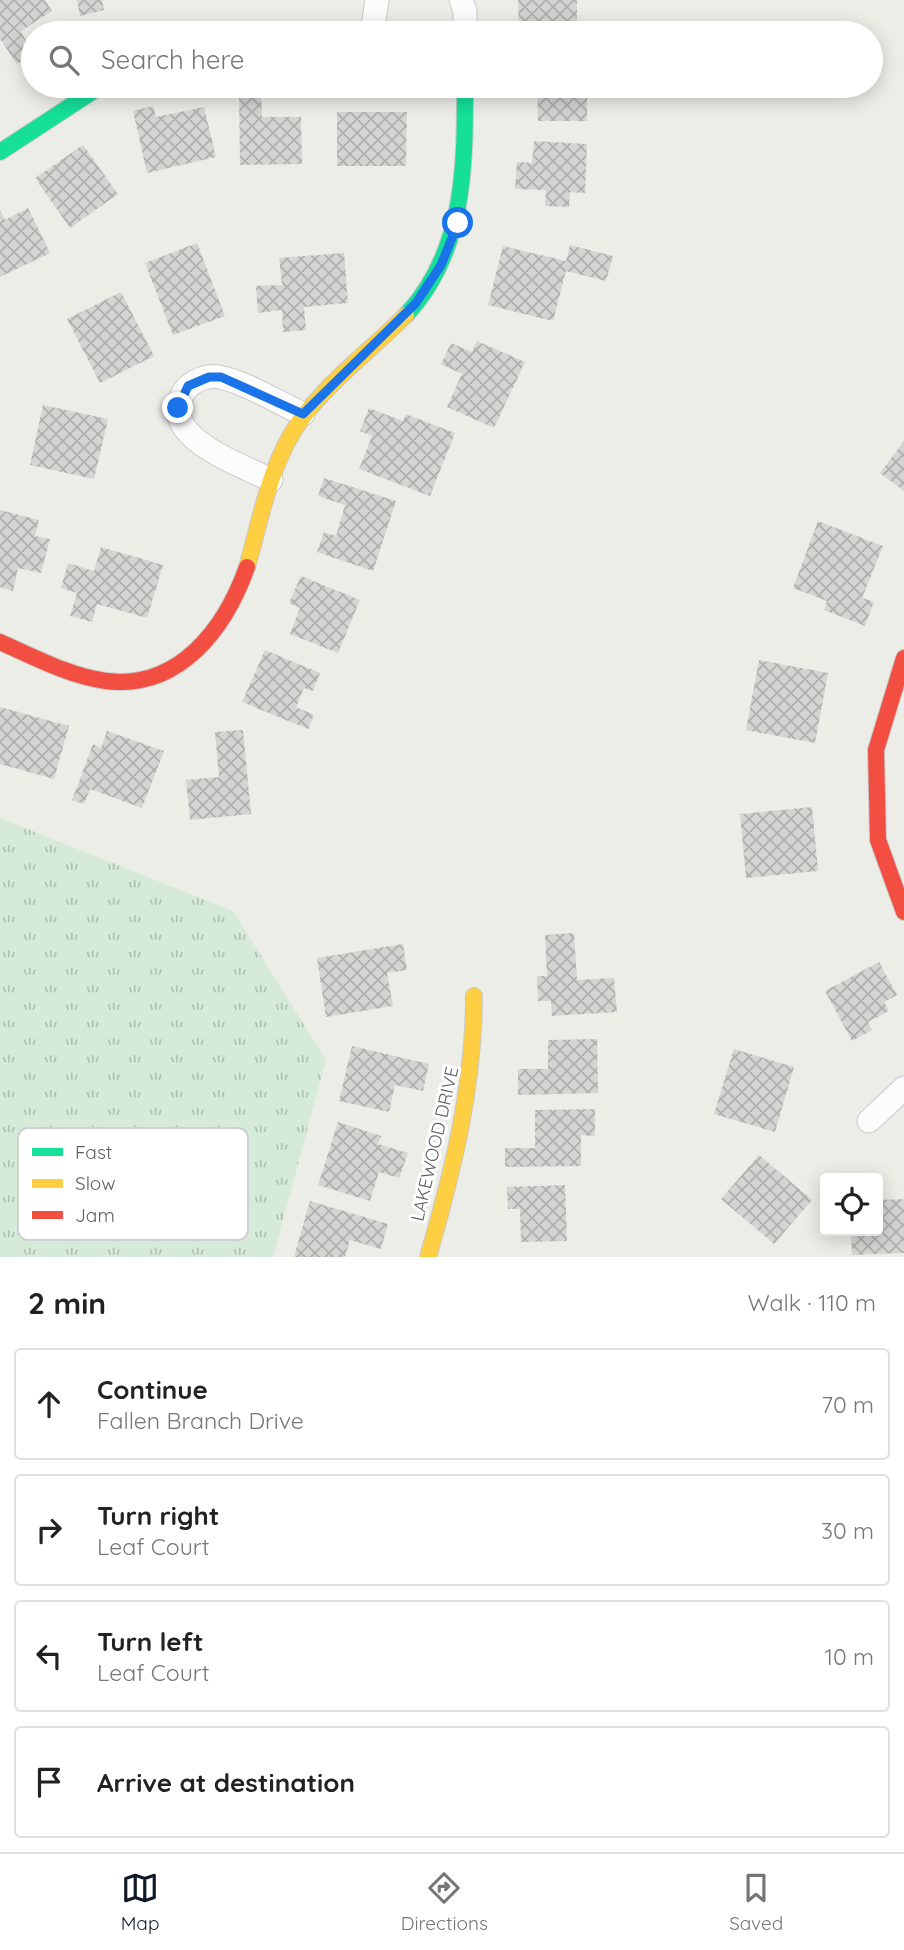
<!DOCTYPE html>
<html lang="en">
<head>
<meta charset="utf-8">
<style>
  body { margin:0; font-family:Quicksand,sans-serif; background:#f2f2f2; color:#222 }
  .controls { position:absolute; right:21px; bottom:21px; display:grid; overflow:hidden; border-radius:7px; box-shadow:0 4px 18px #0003 }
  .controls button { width:63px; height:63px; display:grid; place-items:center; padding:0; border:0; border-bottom:2px solid #e0e0e0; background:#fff; color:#222; font:35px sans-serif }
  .stop { position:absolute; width:21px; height:21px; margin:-16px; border:5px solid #1a73e8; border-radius:50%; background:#fff }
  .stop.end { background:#1a73e8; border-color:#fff; box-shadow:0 2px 7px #0008 }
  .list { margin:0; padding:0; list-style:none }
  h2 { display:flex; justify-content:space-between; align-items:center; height:91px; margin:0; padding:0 28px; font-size:30px }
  h2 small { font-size:23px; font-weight:400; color:#767676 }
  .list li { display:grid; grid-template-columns:46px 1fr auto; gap:21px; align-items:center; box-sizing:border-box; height:112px; margin:0 14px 14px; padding:0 14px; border:2px solid #e0e0e0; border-radius:7px }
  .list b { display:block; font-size:26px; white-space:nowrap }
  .list p { margin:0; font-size:23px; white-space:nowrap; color:#767676 }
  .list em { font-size:23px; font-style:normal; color:#767676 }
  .icon { flex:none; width:38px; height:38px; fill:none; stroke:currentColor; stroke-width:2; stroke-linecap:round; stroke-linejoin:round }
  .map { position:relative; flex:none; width:904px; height:1257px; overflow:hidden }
  .search { position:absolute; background:#fff; box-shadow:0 4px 18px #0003; left:21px; right:21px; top:21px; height:77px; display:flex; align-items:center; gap:18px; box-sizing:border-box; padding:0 24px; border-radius:38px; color:#767676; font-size:26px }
  .sheet { height:595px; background:#fff }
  nav { display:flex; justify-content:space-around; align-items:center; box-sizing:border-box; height:98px; border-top:2px solid #e0e0e0; background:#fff; font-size:19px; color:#767676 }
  nav a { display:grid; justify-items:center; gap:4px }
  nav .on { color:#111827 }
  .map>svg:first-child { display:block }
  .grass { fill:url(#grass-tufts) }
  .building { fill:url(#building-cross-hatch) }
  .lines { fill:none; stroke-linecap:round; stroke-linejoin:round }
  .street-casing { stroke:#cacbca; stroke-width:25 }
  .fast-casing { stroke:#c8c9c9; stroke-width:18 }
  .slow-casing { stroke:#c8c9c9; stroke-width:18 }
  .jam-casing { stroke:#c8c9c9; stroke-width:18 }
  .street { stroke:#fcfcfc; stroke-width:23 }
  .fast { stroke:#16e098; stroke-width:16 }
  .slow { stroke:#ffcf43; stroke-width:16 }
  .jam { stroke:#f24e42; stroke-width:16 }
  .route { stroke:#1a73e8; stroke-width:9 }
  .labels { text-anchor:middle; stroke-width:6; stroke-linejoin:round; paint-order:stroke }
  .street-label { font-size:18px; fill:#5d5f66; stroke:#fff }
  .key { fill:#fff; stroke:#cecfd1; stroke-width:2 }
  .key-label { font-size:19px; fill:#5d5f66 }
</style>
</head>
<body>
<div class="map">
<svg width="904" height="1257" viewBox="0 0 904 1257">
  <defs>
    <pattern id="grass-tufts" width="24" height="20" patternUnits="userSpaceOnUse" patternTransform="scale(1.75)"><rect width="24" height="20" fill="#d5ead8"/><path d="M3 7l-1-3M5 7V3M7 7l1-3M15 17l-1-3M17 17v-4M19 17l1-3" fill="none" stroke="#b0c1b3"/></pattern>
    <pattern id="building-cross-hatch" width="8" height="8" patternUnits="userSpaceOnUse" patternTransform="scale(1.75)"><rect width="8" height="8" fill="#d4d4d2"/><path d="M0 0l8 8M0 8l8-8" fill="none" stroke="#afafae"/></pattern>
  </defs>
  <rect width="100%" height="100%" fill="#edede8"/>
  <!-- grass -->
  <polygon class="grass" points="0,818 233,911 326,1060 273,1257 0,1257"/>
  <!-- building -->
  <g class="building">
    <polygon points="0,0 45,0 52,11 21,31 33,54 17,64 0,39"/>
    <polygon points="77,0 102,0 104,10 80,16"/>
    <polygon points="518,0 577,0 577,29 519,30"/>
    <polygon points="537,86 587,86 587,121 538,121"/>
    <polygon points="261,90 262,117 301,117 302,164 240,165 239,91"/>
    <polygon points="153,106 156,117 204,107 216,157 147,173 133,111"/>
    <polygon points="337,112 407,112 406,166 337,166"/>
    <polygon points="534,141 587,144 585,193 570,192 569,207 545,206 546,190 515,189 517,162 532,163"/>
    <polygon points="83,145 118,194 70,228 35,178"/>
    <polygon points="28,208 50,253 0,277 0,210 5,220"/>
    <polygon points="197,243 225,316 173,335 145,263"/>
    <polygon points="570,245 613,256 606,281 566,271 553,321 488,305 503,246 566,261"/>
    <polygon points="344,253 348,303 304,307 306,330 283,332 282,310 258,313 256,286 282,285 279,258"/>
    <polygon points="121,292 154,356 100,383 67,319"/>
    <polygon points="477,341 525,362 494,428 447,407 462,374 441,364 451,343 472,352"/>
    <polygon points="43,405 108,419 94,479 30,465"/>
    <polygon points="369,408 403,421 406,414 455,433 430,496 359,469 372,436 360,431"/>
    <polygon points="904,441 904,491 880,473"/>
    <polygon points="324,478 396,501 373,571 317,552 324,532 336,536 345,505 318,496"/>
    <polygon points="0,510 39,520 35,536 50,539 41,573 18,568 13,591 0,587"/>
    <polygon points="818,521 883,546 862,598 874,602 865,626 824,610 827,601 793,588"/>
    <polygon points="101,547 163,565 147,618 97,604 92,622 70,616 77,593 61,588 68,563 94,571"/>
    <polygon points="301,576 360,600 338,653 290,634 300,608 289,603"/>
    <polygon points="265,650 320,673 313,691 304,688 296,707 314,715 308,729 242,702"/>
    <polygon points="759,660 828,673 815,743 746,730"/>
    <polygon points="0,707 69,726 54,779 0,764"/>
    <polygon points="243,730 251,814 190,820 186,780 219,777 215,732"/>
    <polygon points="107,731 164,751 142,808 90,789 84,804 72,800 93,744 101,748"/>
    <polygon points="812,807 818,871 746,878 740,814"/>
    <polygon points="574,933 577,980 614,978 617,1012 552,1016 551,1001 538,1001 537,976 547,976 545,935"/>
    <polygon points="403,944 407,970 387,973 393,1006 326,1017 317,958"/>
    <polygon points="879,962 897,995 884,1002 889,1011 868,1022 872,1030 852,1041 825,991"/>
    <polygon points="597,1039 598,1093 518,1095 518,1069 548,1069 548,1040"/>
    <polygon points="352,1046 429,1064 423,1091 395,1085 389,1112 339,1101"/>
    <polygon points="734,1049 794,1067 775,1132 714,1114"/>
    <polygon points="595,1109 595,1136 581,1135 581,1166 505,1167 505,1148 535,1148 535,1110"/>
    <polygon points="338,1122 381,1136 378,1144 408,1153 399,1178 379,1172 370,1201 318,1185"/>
    <polygon points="759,1155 812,1200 774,1244 721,1199"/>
    <polygon points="565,1185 567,1241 521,1242 520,1209 508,1209 507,1187"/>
    <polygon points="904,1199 904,1253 852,1255 851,1231 878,1231 878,1200"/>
    <polygon points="310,1201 388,1224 381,1249 350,1240 345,1257 294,1257"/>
  </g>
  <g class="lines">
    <defs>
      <g id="street">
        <polyline points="461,0 465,11 465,33"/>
        <polyline points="372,33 377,0"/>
        <path d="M271,480c-29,-15 -120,-45 -85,-91 8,-9 21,-14 33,-12 26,5 60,26 84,37"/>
        <polyline points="869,1121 904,1088"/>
      </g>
      <g id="fast">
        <polyline points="0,152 101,86"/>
        <path d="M406,315c59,-63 59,-148 59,-229"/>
      </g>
      <g id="slow">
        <path d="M247,567c14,-49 23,-104 53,-146 29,-40 71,-71 106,-106"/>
        <path d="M428,1257c25,-86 46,-171 46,-261"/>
      </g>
      <g id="jam">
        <path d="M0,642c34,15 69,34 106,39 73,9 119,-52 141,-114"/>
        <polyline points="904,658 876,750 878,840 904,912"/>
      </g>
    </defs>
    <!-- street casing -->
    <use href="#street" class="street-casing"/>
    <!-- fast casing -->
    <use href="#fast" class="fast-casing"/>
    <!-- slow casing -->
    <use href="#slow" class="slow-casing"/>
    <!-- jam casing -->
    <use href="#jam" class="jam-casing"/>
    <!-- street -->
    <use href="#street" class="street"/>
    <!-- fast -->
    <use href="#fast" class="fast"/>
    <!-- slow -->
    <use href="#slow" class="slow"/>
    <!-- jam -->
    <use href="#jam" class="jam"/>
  </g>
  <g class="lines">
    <!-- route -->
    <polyline class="route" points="178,408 188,386 209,377 221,377 303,414 416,303 441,265 458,223"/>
  </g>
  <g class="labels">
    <!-- street labels -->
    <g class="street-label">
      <text transform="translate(435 1144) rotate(-77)" y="6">LAKEWOOD DRIVE</text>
    </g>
  </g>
  <!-- legend -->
  <rect x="18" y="1128" width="230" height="112" rx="10" class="key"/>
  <rect x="32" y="1148" width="31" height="8" fill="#16e098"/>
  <rect x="32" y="1179" width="31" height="9" fill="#ffcf43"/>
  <rect x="32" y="1211" width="31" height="8" fill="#f24e42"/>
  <g class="key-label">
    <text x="75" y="1159">Fast</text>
    <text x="75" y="1190">Slow</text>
    <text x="75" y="1222">Jam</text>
  </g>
</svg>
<div class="controls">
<button><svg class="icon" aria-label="locate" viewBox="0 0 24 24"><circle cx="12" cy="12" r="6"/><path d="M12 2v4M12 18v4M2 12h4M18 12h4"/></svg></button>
</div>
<div class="stop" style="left:458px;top:223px"></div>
<div class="stop end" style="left:178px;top:408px"></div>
<div class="search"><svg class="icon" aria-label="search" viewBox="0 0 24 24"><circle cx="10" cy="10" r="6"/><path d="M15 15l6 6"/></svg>Search here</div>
</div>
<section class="sheet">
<h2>2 min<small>Walk · 110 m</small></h2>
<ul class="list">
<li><svg class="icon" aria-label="ahead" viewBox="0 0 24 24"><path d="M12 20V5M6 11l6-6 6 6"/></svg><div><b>Continue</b><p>Fallen Branch Drive</p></div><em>70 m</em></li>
<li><svg class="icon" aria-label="right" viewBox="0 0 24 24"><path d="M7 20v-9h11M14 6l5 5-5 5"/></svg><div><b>Turn right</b><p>Leaf Court</p></div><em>30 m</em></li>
<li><svg class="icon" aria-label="left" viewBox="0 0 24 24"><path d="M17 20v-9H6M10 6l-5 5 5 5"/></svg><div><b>Turn left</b><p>Leaf Court</p></div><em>10 m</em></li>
<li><svg class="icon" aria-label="arrive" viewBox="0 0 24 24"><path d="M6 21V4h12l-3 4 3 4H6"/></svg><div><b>Arrive at destination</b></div></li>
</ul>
</section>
<nav>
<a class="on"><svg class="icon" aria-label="map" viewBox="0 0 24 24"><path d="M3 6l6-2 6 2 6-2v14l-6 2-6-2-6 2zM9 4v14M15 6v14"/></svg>Map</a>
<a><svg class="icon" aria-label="directions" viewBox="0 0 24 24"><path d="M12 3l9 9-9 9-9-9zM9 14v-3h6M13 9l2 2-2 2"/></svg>Directions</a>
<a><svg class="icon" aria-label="saved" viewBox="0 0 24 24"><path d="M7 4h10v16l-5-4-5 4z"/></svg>Saved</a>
</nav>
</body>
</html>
